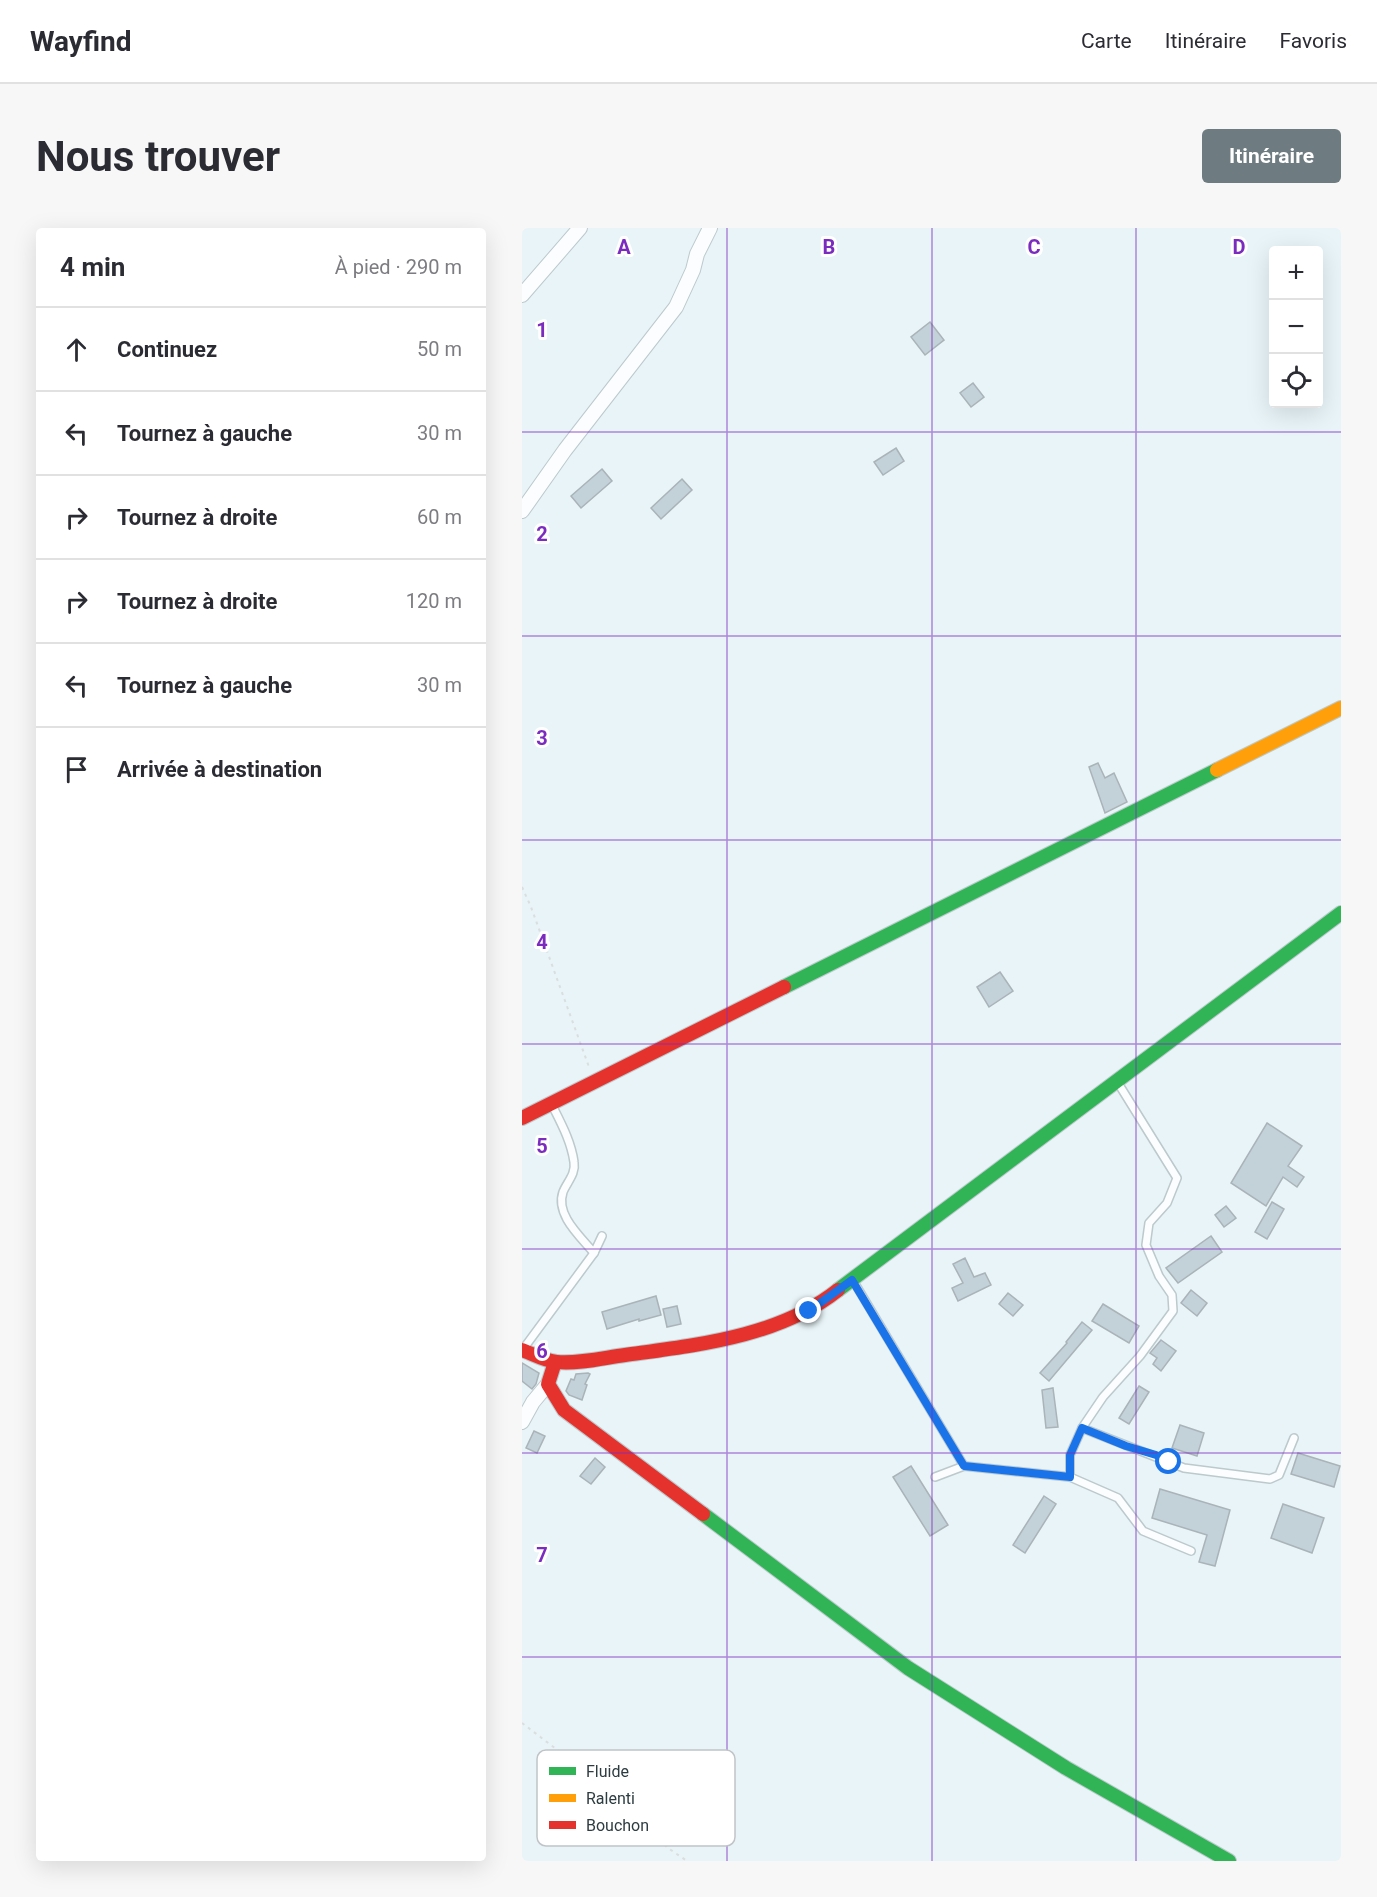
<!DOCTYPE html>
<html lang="fr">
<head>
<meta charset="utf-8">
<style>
  body { margin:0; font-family:Roboto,sans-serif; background:#f7f7f7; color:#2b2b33 }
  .controls { position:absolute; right:18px; top:18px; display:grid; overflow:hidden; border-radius:6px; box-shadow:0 6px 24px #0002 }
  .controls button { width:54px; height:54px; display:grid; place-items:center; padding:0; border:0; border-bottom:2px solid #e1e1e2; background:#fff; color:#2b2b33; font:30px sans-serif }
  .stop { position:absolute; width:18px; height:18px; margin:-14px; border:4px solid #1a73e8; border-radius:50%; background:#fff }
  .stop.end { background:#1a73e8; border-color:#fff; box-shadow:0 2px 6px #0008 }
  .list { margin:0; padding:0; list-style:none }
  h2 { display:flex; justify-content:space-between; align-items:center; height:78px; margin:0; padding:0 24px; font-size:26px }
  h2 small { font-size:20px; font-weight:400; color:#7c7c81 }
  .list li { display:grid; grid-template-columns:39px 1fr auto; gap:18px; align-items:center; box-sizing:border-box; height:84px; padding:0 24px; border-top:2px solid #e1e1e2 }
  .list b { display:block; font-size:22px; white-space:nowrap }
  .list em { font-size:20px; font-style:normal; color:#7c7c81 }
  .icon { flex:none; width:33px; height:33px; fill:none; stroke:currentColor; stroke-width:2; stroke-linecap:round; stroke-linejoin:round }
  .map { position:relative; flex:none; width:819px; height:1633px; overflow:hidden; border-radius:6px }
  header { display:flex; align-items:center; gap:36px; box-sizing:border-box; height:84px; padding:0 30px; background:#fff; border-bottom:2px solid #e1e1e2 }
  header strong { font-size:28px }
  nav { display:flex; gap:33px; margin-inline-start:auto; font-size:21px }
  .intro { display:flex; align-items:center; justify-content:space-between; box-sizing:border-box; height:144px; padding:0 36px }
  h1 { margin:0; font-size:42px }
  .button { padding:15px 27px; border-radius:6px; background:#6e7c81; color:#fff; font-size:21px; font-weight:700 }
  main { display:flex; gap:36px; padding:0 36px }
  aside { flex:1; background:#fff; border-radius:6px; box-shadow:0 6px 24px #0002 }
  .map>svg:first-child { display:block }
  .building { fill:#c3d1d9; stroke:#a9b3b8; stroke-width:1.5 }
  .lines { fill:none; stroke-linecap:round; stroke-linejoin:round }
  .lane-casing { stroke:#bcc9cd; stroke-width:10 }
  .street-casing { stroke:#bcc9cd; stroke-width:16 }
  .fast-casing { stroke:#bcc9cd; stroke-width:16 }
  .slow-casing { stroke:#bcc9cd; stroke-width:16 }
  .jam-casing { stroke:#bcc9cd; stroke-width:16 }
  .path { stroke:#dadedf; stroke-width:2; stroke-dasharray:3 4.5; stroke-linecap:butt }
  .lane { stroke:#fcfdfe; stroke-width:7 }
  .street { stroke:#fcfdfe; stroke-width:14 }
  .fast { stroke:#30b455; stroke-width:14 }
  .slow { stroke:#ff9f0a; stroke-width:14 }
  .jam { stroke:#e5322d; stroke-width:14 }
  .route { stroke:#1a73e8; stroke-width:8 }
  .grid { fill:none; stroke:#7b2cbf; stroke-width:1.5; stroke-opacity:0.55 }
  .key { fill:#fff; stroke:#c0c4c6; stroke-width:1.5 }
  .key-label { font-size:16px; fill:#2d3c41 }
  .grid-label { font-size:20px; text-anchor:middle; font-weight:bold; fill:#7b2cbf; stroke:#fff; stroke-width:6; stroke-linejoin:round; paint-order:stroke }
</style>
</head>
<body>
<header>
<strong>Wayfind</strong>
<nav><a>Carte</a><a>Itinéraire</a><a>Favoris</a></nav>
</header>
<div class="intro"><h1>Nous trouver</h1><a class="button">Itinéraire</a></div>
<main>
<aside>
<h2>4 min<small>À pied · 290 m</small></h2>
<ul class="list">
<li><svg class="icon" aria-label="ahead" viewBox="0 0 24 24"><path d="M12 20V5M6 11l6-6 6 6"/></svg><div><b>Continuez</b></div><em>50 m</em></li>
<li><svg class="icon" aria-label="left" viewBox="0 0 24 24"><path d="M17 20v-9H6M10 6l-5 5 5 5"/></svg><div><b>Tournez à gauche</b></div><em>30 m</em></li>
<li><svg class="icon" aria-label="right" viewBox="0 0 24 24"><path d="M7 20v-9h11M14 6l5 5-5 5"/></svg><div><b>Tournez à droite</b></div><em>60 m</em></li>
<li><svg class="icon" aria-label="right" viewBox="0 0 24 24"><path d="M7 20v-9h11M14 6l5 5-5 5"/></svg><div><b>Tournez à droite</b></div><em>120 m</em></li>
<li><svg class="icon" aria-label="left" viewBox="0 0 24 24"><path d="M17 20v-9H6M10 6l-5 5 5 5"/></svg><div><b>Tournez à gauche</b></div><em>30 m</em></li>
<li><svg class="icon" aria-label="arrive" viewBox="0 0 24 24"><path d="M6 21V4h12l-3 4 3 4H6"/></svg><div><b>Arrivée à destination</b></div></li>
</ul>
</aside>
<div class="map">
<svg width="819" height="1633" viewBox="0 0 819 1633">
  <rect width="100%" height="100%" fill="#e8f4f8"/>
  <!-- building -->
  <g class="building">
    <polygon points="408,94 422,112 403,127 389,109"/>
    <polygon points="451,155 462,169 449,179 438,165"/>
    <polygon points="374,220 382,233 361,247 352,234"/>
    <polygon points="80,241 90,253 59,280 49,268"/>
    <polygon points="160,251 170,262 139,291 129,280"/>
    <polygon points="576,535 583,550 592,545 605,574 583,585 567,539"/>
    <polygon points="478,744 491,763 467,779 455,759"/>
    <polygon points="745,895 780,918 766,938 782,949 775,959 761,949 744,978 709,955"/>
    <polygon points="750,974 762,981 745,1011 733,1004"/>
    <polygon points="704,978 714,990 702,999 693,987"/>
    <polygon points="689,1008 700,1024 656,1055 644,1040"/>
    <polygon points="443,1030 452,1049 463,1045 469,1057 436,1073 430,1060 441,1055 431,1036"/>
    <polygon points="669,1062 685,1075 675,1088 659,1075"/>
    <polygon points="486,1065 501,1077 491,1088 477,1076"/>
    <polygon points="134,1068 139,1087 117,1093 117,1091 85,1101 80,1084"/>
    <polygon points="581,1076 617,1098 607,1115 570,1093"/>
    <polygon points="155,1078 159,1096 145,1099 141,1081"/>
    <polygon points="560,1094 570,1102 527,1153 518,1145 545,1115 544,1114"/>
    <polygon points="639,1112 654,1123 639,1143 631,1136 635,1130 628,1125"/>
    <polygon points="0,1135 17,1145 14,1156 10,1161 0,1153"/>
    <polygon points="66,1145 68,1146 63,1156 65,1157 60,1172 47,1167 44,1163 49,1151 52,1152 54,1146"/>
    <polygon points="617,1158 627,1164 607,1196 597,1190"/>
    <polygon points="531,1160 536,1199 524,1200 520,1162"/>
    <polygon points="658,1197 682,1205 675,1228 650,1220"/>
    <polygon points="12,1203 23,1208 15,1225 4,1220"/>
    <polygon points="776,1225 818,1238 812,1259 769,1246"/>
    <polygon points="73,1230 83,1239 69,1256 58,1248"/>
    <polygon points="389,1238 426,1297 408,1308 371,1249"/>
    <polygon points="638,1261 708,1282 693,1338 677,1334 685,1307 630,1290"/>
    <polygon points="522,1268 534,1276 503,1325 491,1317"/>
    <polygon points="761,1276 802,1290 790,1325 749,1310"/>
  </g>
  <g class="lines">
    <defs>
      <g id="lane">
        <path d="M30,877c9,18 19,36 22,57 2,12 -7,20 -11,30 -8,23 18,45 31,61"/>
        <polyline points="332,1054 442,1238"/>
        <polyline points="2,1120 72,1025 80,1008"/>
        <polyline points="560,1200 662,1240 748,1251 757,1247 772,1210"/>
        <polyline points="413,1249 442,1238 548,1249 596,1270 621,1303 669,1323"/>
        <polyline points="548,1249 548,1227 560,1200 581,1169 618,1128 651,1083 650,1067 637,1048 624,1017 627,995 645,975 655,950 596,855"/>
      </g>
      <g id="street">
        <polyline points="0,67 58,0"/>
        <polyline points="0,283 43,222 154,79 171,42 175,26 188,0"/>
        <polyline points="0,1194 11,1174 26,1156"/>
      </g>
      <g id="fast">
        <polyline points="262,759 695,542"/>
        <polyline points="316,1062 819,685"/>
        <polyline points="181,1286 386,1440 544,1540 707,1633"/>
      </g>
      <polyline id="slow" points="695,542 819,480"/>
      <g id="jam">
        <polyline points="0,890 262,759"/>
        <path d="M0,1122c11,4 23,11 35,12 22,2 46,-4 68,-7 72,-10 154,-18 213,-65"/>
        <polyline points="33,1134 26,1156 42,1182 181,1286"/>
      </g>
    </defs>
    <!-- lane casing -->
    <use href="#lane" class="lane-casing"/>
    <!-- street casing -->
    <use href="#street" class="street-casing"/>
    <!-- fast casing -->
    <use href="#fast" class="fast-casing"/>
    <!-- slow casing -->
    <use href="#slow" class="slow-casing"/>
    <!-- jam casing -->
    <use href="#jam" class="jam-casing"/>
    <!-- path -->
    <g class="path">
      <polyline points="0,659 9,679 67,839"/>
      <polyline points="0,1495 59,1540 146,1620 165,1633"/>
    </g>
    <!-- lane -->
    <use href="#lane" class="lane"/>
    <!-- street -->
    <use href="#street" class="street"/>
    <!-- fast -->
    <use href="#fast" class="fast"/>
    <!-- slow -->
    <use href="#slow" class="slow"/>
    <!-- jam -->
    <use href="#jam" class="jam"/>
  </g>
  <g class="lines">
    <!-- route -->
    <polyline class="route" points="287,1083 330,1052 442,1238 548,1249 548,1227 560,1200 604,1218 634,1227 647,1234"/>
  </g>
  <!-- grid -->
  <path class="grid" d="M205,0v1633M410,0v1633M614,0v1633M0,204h819M0,408h819M0,612h819M0,816h819M0,1021h819M0,1225h819M0,1429h819"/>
  <!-- legend -->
  <rect x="15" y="1522" width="198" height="96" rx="9" class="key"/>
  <rect x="27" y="1539" width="27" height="8" fill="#30b455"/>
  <rect x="27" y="1566" width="27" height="8" fill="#ff9f0a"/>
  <rect x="27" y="1593" width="27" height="8" fill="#e5322d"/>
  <g class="key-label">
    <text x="64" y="1549">Fluide</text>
    <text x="64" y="1576">Ralenti</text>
    <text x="64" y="1603">Bouchon</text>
  </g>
  <g class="grid-label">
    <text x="102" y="26">A</text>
    <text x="307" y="26">B</text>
    <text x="512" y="26">C</text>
    <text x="717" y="26">D</text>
    <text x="20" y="109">1</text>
    <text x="20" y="313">2</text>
    <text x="20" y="517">3</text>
    <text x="20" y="721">4</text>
    <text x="20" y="925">5</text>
    <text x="20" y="1130">6</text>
    <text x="20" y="1334">7</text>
  </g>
</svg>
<div class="controls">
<button>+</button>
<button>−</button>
<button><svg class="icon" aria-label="locate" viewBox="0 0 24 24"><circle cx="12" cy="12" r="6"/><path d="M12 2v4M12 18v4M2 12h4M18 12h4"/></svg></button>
</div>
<div class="stop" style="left:647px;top:1234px"></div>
<div class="stop end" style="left:287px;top:1083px"></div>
</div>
</main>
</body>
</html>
